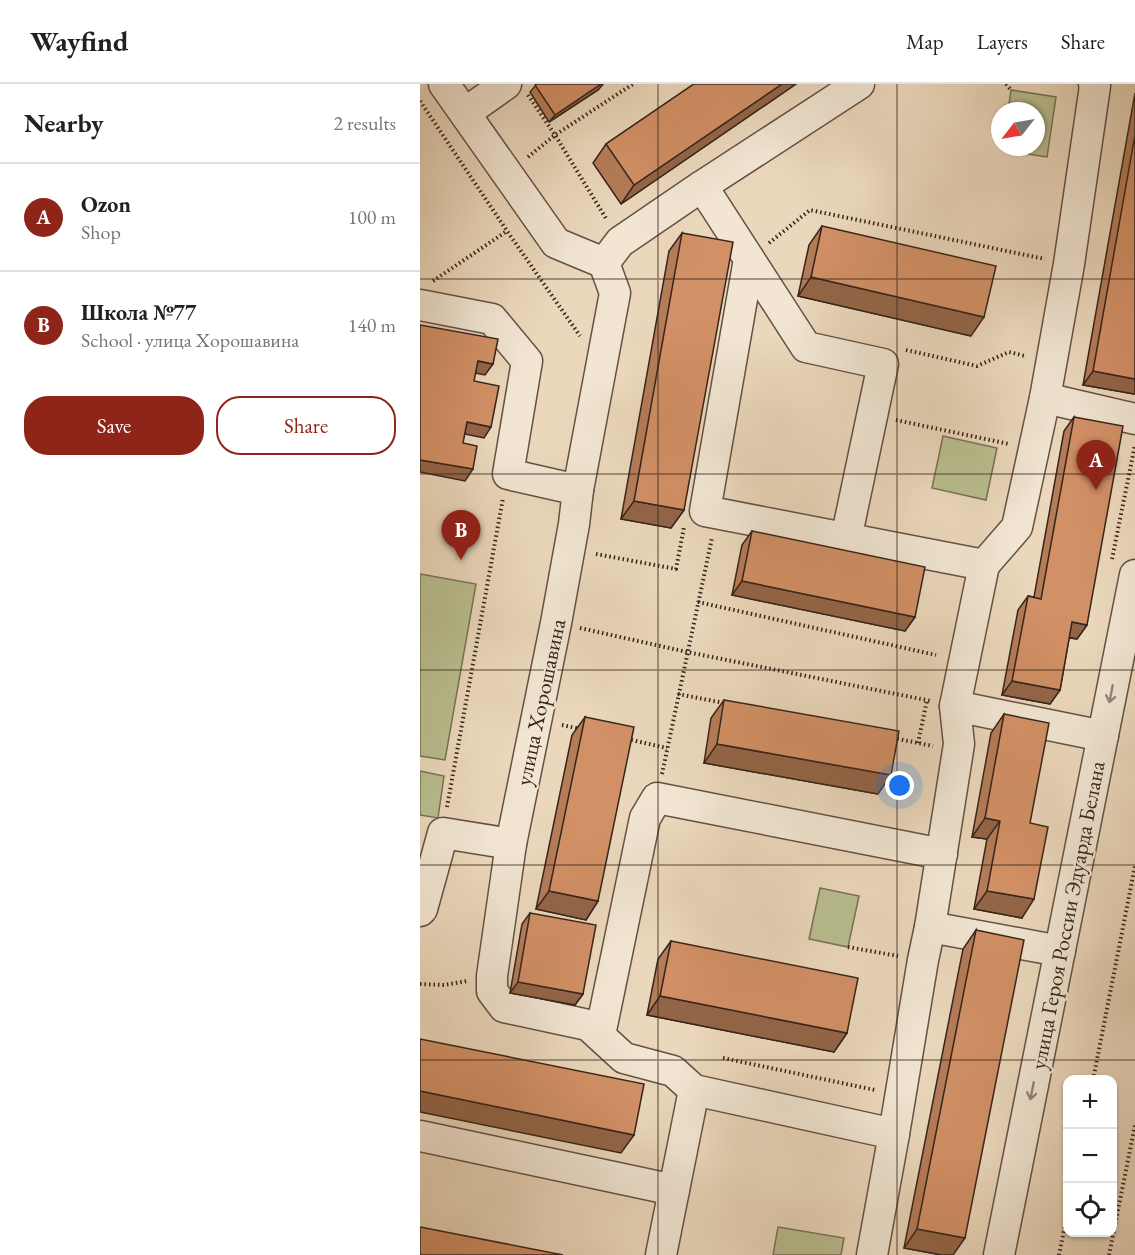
<!DOCTYPE html>
<html lang="en">
<head>
<meta charset="utf-8">
<style>
  body { margin:0; font-family:"EB Garamond",serif; background:#f6f6f6; color:#202124 }
  .controls { position:absolute; right:18px; bottom:18px; display:grid; overflow:hidden; border-radius:12px; box-shadow:0 2px 4px #0004 }
  .controls button { width:54px; height:54px; display:grid; place-items:center; padding:0; border:0; border-bottom:2px solid #e0e0e0; background:#fff; color:#202124; font:30px sans-serif }
  .compass { position:absolute; left:571px; top:18px; width:54px; height:54px; border-radius:50%; background:#fff; box-shadow:0 2px 4px #0004; rotate:239deg }
  .you { position:absolute; left:480px; top:702px; width:21px; height:21px; margin:-15px; border:4px solid #fff; border-radius:50%; background:#1a73e8; box-shadow:0 0 0 9px #1a73e833 }
  .badge { display:grid; place-items:center; width:39px; height:39px; border-radius:50%; background:#8f2418; color:#fff; font-size:20px; font-weight:700 }
  .pin { position:absolute; translate:-50% -50px; filter:drop-shadow(0 2px 3px #0008) }
  .pin::after { content:''; position:absolute; top:32px; width:21px; height:18px; background:inherit; clip-path:polygon(0 0,100% 0,50% 100%) }
  .list { margin:0; padding:0; list-style:none }
  h2 { display:flex; justify-content:space-between; align-items:center; height:78px; margin:0; padding:0 24px; font-size:26px }
  h2 small { font-size:20px; font-weight:400; color:#757577 }
  .list li { display:grid; grid-template-columns:39px 1fr auto; gap:18px; align-items:center; box-sizing:border-box; height:108px; padding:0 24px; border-top:2px solid #e0e0e0 }
  .list b { display:block; font-size:22px; white-space:nowrap }
  .list p { margin:0; font-size:20px; white-space:nowrap; color:#757577 }
  .list em { font-size:20px; font-style:normal; color:#757577 }
  .actions { display:flex; gap:12px; padding:18px 24px }
  .actions a { flex:1; padding:14px 0; border:2px solid #8f2418; border-radius:24px; text-align:center; font-size:21px; color:#8f2418 }
  .actions .main { background:#8f2418; color:#fff }
  .icon { flex:none; width:33px; height:33px; fill:none; stroke:currentColor; stroke-width:2; stroke-linecap:round; stroke-linejoin:round }
  .map { position:relative; flex:none; width:715px; height:1171px; overflow:hidden }
  header { display:flex; align-items:center; gap:36px; box-sizing:border-box; height:84px; padding:0 30px; background:#fff; border-bottom:2px solid #e0e0e0 }
  header strong { font-size:28px }
  nav { display:flex; gap:33px; margin-inline-start:auto; font-size:21px }
  main { display:flex }
  aside { flex:1; background:#fff }
  .map>svg:first-child { display:block }
  .green { fill:#b9be8f; stroke:#787156; stroke-width:1.5 }
  .lines { fill:none; stroke-linecap:round; stroke-linejoin:round }
  .minor-casing { stroke:#645144; stroke-width:33 }
  .path { stroke:#37241c; stroke-width:4; stroke-dasharray:1.5 3; stroke-linecap:butt }
  .minor { stroke:#f2e6d3; stroke-width:30 }
  .wall { fill:#b57c58; stroke:#37241c; stroke-width:1.5 }
  .shaded-wall { fill:#936547; stroke:#37241c; stroke-width:1.5 }
  .building { fill:#d29066; stroke:#37241c; stroke-width:1.5 }
  .oneway { stroke:#948578 }
  .grid { fill:none; stroke:#37241c; stroke-width:1.5; stroke-opacity:0.55 }
  .labels { text-anchor:middle; stroke-width:4.5; stroke-linejoin:round; paint-order:stroke }
  .street-label { font-size:22px; fill:#37241c; stroke:#f2e6d3 }
</style>
</head>
<body>
<header>
<strong>Wayfind</strong>
<nav><a>Map</a><a>Layers</a><a>Share</a></nav>
</header>
<main>
<aside>
<h2>Nearby<small>2 results</small></h2>
<ul class="list">
<li><span class="badge">A</span><div><b>Ozon</b><p>Shop</p></div><em>100 m</em></li>
<li><span class="badge">B</span><div><b>Школа №77</b><p>School · улица Хорошавина</p></div><em>140 m</em></li>
</ul>
<div class="actions"><a class="main">Save</a><a>Share</a></div>
</aside>
<div class="map">
<svg width="715" height="1171" viewBox="0 0 715 1171">
  <rect width="100%" height="100%" fill="#ebd8bc"/>
  <filter id="stains"><feTurbulence type="fractalNoise" baseFrequency=".00333" numOctaves="4"/><feColorMatrix values="0 0 0 0 .2 0 0 0 0 .09 0 0 0 0 .02 0 0 0 .5 -.17"/></filter>
  <radialGradient id="worn" r=".72"><stop offset=".6" stop-color="#630" stop-opacity="0"/><stop offset="1" stop-color="#630" stop-opacity=".3"/></radialGradient>
  <!-- green -->
  <g class="green">
    <polygon points="591,6 636,13 627,73 582,66 582,63 616,63 616,27 588,27"/>
    <polygon points="523,352 577,364 566,416 512,404"/>
    <polygon points="0,490 56,500 25,676 0,672"/>
    <polygon points="0,687 24,692 18,734 0,731"/>
    <polygon points="400,804 439,812 428,863 389,855"/>
    <polygon points="358,1143 424,1154 421,1171 353,1171"/>
  </g>
  <g class="lines">
    <defs>
      <g id="minor">
        <polyline points="24,0 136,159 184,179 195,209 158,406 154,440 136,539 91,760 72,892 72,907 84,923 168,941 204,974 253,987 274,1006 241,1171"/>
        <polyline points="45,29 86,0"/>
        <polyline points="282,102 386,263 463,280 426,455"/>
        <polyline points="329,175 285,427 564,481 535,622 539,660 510,843 503,876 474,1050"/>
        <polyline points="184,179 200,158 282,102 439,0"/>
        <polyline points="0,221 72,235 107,277 88,390 158,406"/>
        <polyline points="625,314 715,335"/>
        <polyline points="564,481 597,443 625,314 649,180 675,2 674,0"/>
        <polyline points="535,622 683,652"/>
        <polyline points="0,827 2,825 23,749 91,760"/>
        <polyline points="510,843 640,867"/>
        <polyline points="180,951 225,734 237,714 522,770"/>
        <polyline points="274,1006 474,1050 452,1171"/>
        <polyline points="0,1052 254,1106"/>
        <polyline points="579,1171 715,491"/>
      </g>
    </defs>
    <!-- minor casing -->
    <use href="#minor" class="minor-casing"/>
    <!-- path -->
    <g class="path">
      <polyline points="586,0 591,6"/>
      <polyline points="108,11 135,51 187,136"/>
      <polyline points="0,17 87,147 160,252"/>
      <polyline points="108,73 135,51 213,0"/>
      <polyline points="349,159 390,126 625,175"/>
      <polyline points="13,197 87,147"/>
      <polyline points="486,266 557,282 589,268 605,272"/>
      <polyline points="476,336 589,360"/>
      <polyline points="176,470 256,485 264,443"/>
      <polyline points="692,475 715,361"/>
      <polyline points="278,518 516,571"/>
      <polyline points="160,544 267,568 511,617"/>
      <polyline points="258,610 304,619"/>
      <polyline points="142,641 161,645"/>
      <polyline points="473,654 513,662"/>
      <polyline points="207,655 247,664"/>
      <polyline points="498,659 507,616"/>
      <polyline points="242,690 292,454"/>
      <polyline points="27,723 83,414"/>
      <polyline points="428,863 478,872"/>
      <polyline points="0,900 24,901 47,897"/>
      <polyline points="303,974 455,1006"/>
      <polyline points="673,996 715,782"/>
      <polyline points="639,1171 648,1126"/>
      <polyline points="689,1171 715,1041"/>
    </g>
    <!-- minor -->
    <use href="#minor" class="minor"/>
  </g>
  <!-- wall -->
  <g class="wall">
    <polygon points="117,0 183,0 178,6 129,38 110,8"/>
    <polygon points="274,0 376,0 201,120 173,79 186,60"/>
    <polygon points="715,9 715,309 714,310 663,301"/>
    <polygon points="402,142 551,252 378,212 389,161"/>
    <polygon points="262,149 264,426 251,444 201,435 249,167"/>
    <polygon points="654,333 667,541 657,555 649,554 640,606 630,620 582,611 598,526 608,512 614,513 644,347"/>
    <polygon points="332,447 495,533 485,547 312,511 322,461"/>
    <polygon points="304,616 458,710 284,679 291,634"/>
    <polygon points="584,630 610,739 602,834 554,825 567,755 552,753 571,649"/>
    <polygon points="165,633 178,817 166,836 116,825 152,651"/>
    <polygon points="110,829 163,910 155,921 90,909 102,840"/>
    <polygon points="556,846 533,1171 522,1171 484,1164 543,865"/>
    <polygon points="251,857 427,949 414,968 227,931 238,875"/>
  </g>
  <!-- shaded-wall -->
  <g class="shaded-wall">
    <polygon points="181,0 183,0 178,6 129,38 135,31"/>
    <polygon points="362,0 376,0 201,120 214,101"/>
    <polygon points="391,193 564,233 551,252 378,212"/>
    <polygon points="58,277 73,280 65,291 50,288"/>
    <polygon points="673,287 715,295 715,309 714,310 663,301"/>
    <polygon points="47,338 71,343 64,354 40,349"/>
    <polygon points="0,376 53,385 45,397 0,388"/>
    <polygon points="214,417 264,426 251,444 201,435"/>
    <polygon points="322,497 495,533 485,547 312,511"/>
    <polygon points="652,538 667,541 657,555 642,552"/>
    <polygon points="592,597 640,606 630,620 582,611"/>
    <polygon points="297,660 471,691 458,710 284,679"/>
    <polygon points="565,734 580,737 567,755 552,753"/>
    <polygon points="129,807 178,817 166,836 116,825"/>
    <polygon points="567,807 614,815 602,834 554,825"/>
    <polygon points="98,898 163,910 155,921 90,909"/>
    <polygon points="240,912 427,949 414,968 227,931"/>
    <polygon points="0,1007 214,1051 201,1069 0,1028"/>
    <polygon points="497,1145 545,1154 533,1171 522,1171 484,1164"/>
  </g>
  <!-- building -->
  <g class="building">
    <polygon points="117,0 181,0 135,31 115,1"/>
    <polygon points="274,0 362,0 214,101 186,60"/>
    <polygon points="715,51 715,295 673,287"/>
    <polygon points="402,142 576,182 564,233 391,193"/>
    <polygon points="262,149 313,158 264,426 214,417"/>
    <polygon points="0,241 78,255 73,280 58,277 54,297 79,302 71,343 47,338 43,359 57,362 53,385 0,376"/>
    <polygon points="654,333 703,342 667,541 652,538 640,606 592,597 608,512 621,515"/>
    <polygon points="332,447 505,483 495,533 322,497"/>
    <polygon points="304,616 479,647 471,691 297,660"/>
    <polygon points="584,630 629,639 610,739 628,743 614,815 567,807 580,737 565,734"/>
    <polygon points="165,633 214,643 178,817 129,807"/>
    <polygon points="110,829 176,841 163,910 98,898"/>
    <polygon points="556,846 604,856 545,1154 497,1145"/>
    <polygon points="251,857 438,894 427,949 240,912"/>
    <polygon points="0,955 224,1000 214,1051 0,1007"/>
    <polygon points="0,1143 143,1171 0,1171"/>
  </g>
  <!-- one-way arrows -->
  <defs><path id="oneway-shaft" d="M-6 0H5M1.5-3L5.5 0L1.5 3" fill="none" stroke-width="1.6" stroke-linecap="round" stroke-linejoin="round" transform="scale(1.5)"/></defs>
  <g class="oneway">
    <use href="#oneway-shaft" transform="translate(691 610) rotate(101)"/>
    <use href="#oneway-shaft" transform="translate(612 1007) rotate(101)"/>
  </g>
  <!-- grid -->
  <path class="grid" d="M238,0v1171M477,0v1171M0,195h715M0,390h715M0,586h715M0,781h715M0,976h715"/>
  <g class="labels">
    <!-- street labels -->
    <g class="street-label">
      <text transform="translate(120 618) rotate(-78)" y="8">улица Хорошавина</text>
      <text transform="translate(647 831) rotate(-79)" y="8">улица Героя России Эдуарда Белана</text>
    </g>
  </g>
  <rect width="100%" height="100%" filter="url(#stains)"/>
  <rect width="100%" height="100%" fill="url(#worn)"/>
</svg>
<div class="controls">
<button>+</button>
<button>−</button>
<button><svg class="icon" aria-label="locate" viewBox="0 0 24 24"><circle cx="12" cy="12" r="6"/><path d="M12 2v4M12 18v4M2 12h4M18 12h4"/></svg></button>
</div>
<svg class="compass" viewBox="-18 -18 36 36"><path d="M0-13l5 13h-10z" fill="#e53935"/><path d="M0 13l5-13h-10z" fill="#757577"/></svg>
<div class="you"></div>
<div class="pin badge" style="left:676px;top:406px">A</div>
<div class="pin badge" style="left:41px;top:476px">B</div>
</div>
</main>
</body>
</html>
